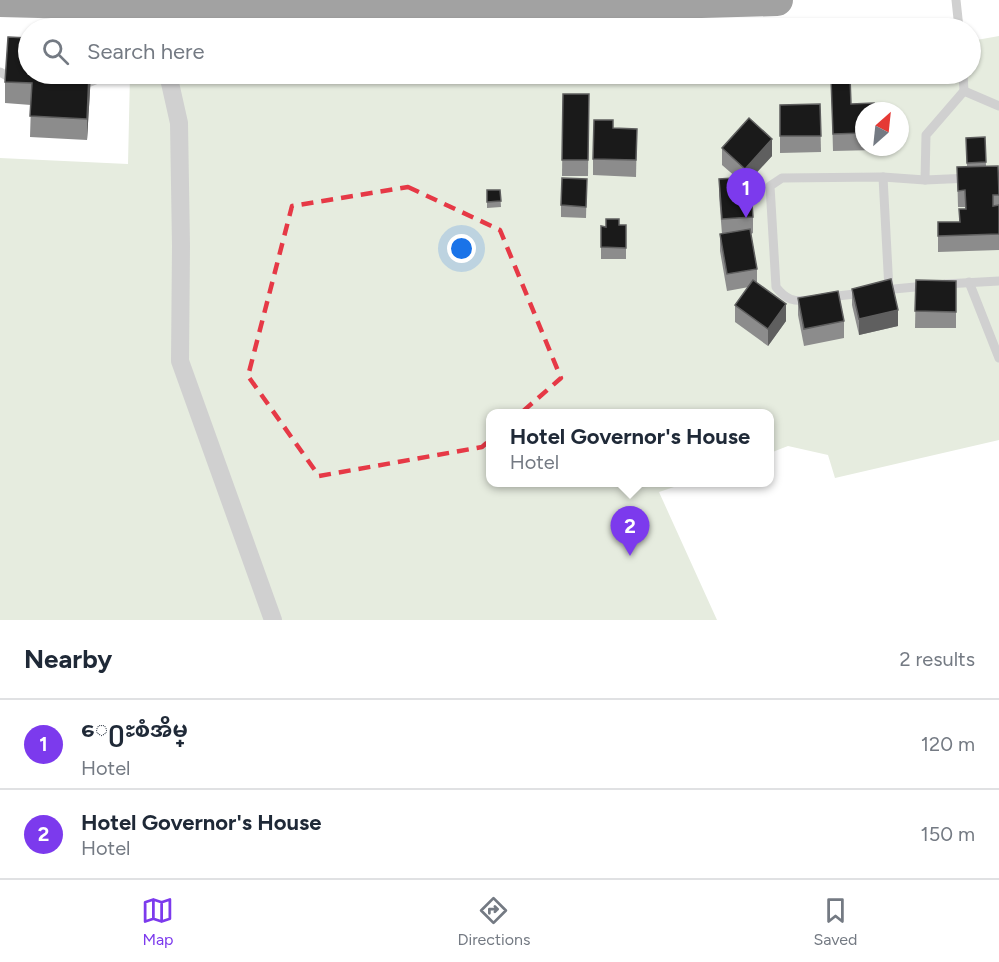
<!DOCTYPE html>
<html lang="en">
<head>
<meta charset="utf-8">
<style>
  body { margin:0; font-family:Figtree,"Noto Sans Myanmar",sans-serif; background:#f2f2f3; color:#1f2937 }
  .compass { position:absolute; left:855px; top:102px; width:54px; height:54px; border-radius:50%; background:#fff; box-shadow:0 2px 4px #0004; rotate:27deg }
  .you { position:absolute; left:462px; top:249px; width:21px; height:21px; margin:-15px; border:4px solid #fff; border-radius:50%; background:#1a73e8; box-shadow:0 0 0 9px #1a73e833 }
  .badge { display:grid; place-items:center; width:39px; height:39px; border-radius:50%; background:#7c3aed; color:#fff; font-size:20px; font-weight:700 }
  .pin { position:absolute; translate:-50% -50px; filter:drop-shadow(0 2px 3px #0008) }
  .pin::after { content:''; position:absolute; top:32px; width:21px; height:18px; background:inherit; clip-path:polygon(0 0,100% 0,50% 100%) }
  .popup { position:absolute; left:486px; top:409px; width:288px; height:78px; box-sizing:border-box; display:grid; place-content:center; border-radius:12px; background:#fff; filter:drop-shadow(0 2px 4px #0005); font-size:20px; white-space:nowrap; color:#747a83 }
  .popup b { font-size:22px; color:#1f2937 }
  .popup::after { content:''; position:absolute; left:50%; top:100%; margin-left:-12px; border:12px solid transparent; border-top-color:#fff }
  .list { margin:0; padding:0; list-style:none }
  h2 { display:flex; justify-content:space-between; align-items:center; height:78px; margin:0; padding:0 24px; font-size:26px }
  h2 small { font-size:20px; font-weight:400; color:#747a83 }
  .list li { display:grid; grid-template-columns:39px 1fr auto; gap:18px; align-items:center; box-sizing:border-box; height:90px; padding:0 24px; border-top:2px solid #e0e1e3 }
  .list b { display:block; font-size:22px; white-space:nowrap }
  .list p { margin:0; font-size:20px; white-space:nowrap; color:#747a83 }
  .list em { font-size:20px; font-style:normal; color:#747a83 }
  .icon { flex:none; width:33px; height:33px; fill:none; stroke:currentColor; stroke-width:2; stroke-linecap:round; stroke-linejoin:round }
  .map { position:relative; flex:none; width:999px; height:620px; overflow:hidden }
  .search { position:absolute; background:#fff; box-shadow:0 2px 4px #0004; left:18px; right:18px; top:18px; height:66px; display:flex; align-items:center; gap:15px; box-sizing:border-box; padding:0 21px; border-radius:33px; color:#747a83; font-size:22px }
  .sheet { height:258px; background:#fff }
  nav { display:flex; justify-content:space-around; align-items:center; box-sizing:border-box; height:84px; border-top:2px solid #e0e1e3; background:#fff; font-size:16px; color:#747a83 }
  nav a { display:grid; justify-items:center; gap:3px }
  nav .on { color:#7c3aed }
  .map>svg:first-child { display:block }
  .green { fill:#e6ecdf; fill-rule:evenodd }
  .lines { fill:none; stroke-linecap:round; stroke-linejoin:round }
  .service { stroke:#d0d0d0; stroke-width:9 }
  .minor { stroke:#d0d0d0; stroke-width:18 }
  .trunk { stroke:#a2a2a2; stroke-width:32 }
  .wall { fill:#8c8c8c }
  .shaded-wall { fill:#5f5f5f }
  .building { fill:#1a1a1a; stroke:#5f5f5f; stroke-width:1.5 }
  .marked { fill:none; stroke:#e63946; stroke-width:4.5; stroke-dasharray:12 8; stroke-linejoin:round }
</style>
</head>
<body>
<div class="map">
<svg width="999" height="620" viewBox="0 0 999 620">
  <rect width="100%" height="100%" fill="#fff"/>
  <!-- green -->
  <g class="green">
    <polygon points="132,7 448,12 449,28 131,28"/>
    <path d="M999,36v404l-164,38 -7,-23 -40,-9 -18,7v-39h-280v68l196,1 -27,9 58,128h-717v-462l128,6 2,-90h840l1,-33zM864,111h36v36h-36z"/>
  </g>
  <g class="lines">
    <!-- service -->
    <g class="service">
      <polyline points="956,0 959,28"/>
      <polyline points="111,28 113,10"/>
      <polyline points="0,72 7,76"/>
      <polyline points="963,74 964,91"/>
      <polyline points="90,82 100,78 102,74"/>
      <polyline points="883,177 889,290"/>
      <polyline points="925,180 926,135 964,91 999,106"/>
      <polyline points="969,282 999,358"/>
      <polyline points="945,284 999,281"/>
      <polyline points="883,290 926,286"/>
      <polyline points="829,297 863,293"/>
      <path d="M809,300c-15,2 -23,0 -33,-13l-6,-101 12,-8 101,-1 42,3 45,-2"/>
    </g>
    <!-- minor -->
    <g class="minor">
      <polyline points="154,5 159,28"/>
      <polyline points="168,74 179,123 181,246 180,361 273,620"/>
    </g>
    <!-- trunk -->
    <polyline class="trunk" points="0,1 154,5 338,3 594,5 777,0"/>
  </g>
  <!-- wall -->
  <g class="wall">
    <polygon points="28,74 91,74 87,140 30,137 31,105 5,103 5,82"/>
    <polygon points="831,78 851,104 864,111 864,147 875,147 875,150 833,151"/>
    <polygon points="563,94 589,94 588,176 562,176"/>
    <polygon points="820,104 821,152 780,153 780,105"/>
    <polygon points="613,128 637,129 636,177 593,175 593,159"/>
    <polygon points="985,137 986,166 999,188 999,250 938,252 938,222 959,222 959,209 965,209 965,207 958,207 957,167 967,167 966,138"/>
    <polygon points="722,148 772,156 750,180 753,217 753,233 751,234 757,269 757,283 786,321 768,346 735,322 735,305 749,287 727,291 720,251 720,234 722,234 719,196 719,179 737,178 722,165"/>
    <polygon points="587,179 586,218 561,217 561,205"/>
    <polygon points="487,190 500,190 501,207 487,208"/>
    <polygon points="619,225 626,225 626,259 601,259 601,226 606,227"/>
    <polygon points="916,280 956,281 956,328 915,328"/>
    <polygon points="852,289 898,326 859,335 852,305"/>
    <polygon points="798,298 844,321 844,338 804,346 798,315"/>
  </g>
  <!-- shaded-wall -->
  <g class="shaded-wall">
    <polygon points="89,74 91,74 87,140 87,119"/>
    <polygon points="772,139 772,156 745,185 745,169"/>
    <polygon points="786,304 786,321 768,346 768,329"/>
    <polygon points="898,310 898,326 859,335 859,319"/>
  </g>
  <!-- building -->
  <g class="building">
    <polygon points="8,37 28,38 28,74 89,74 87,119 30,116 32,83 5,82"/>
    <polygon points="850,77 851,104 874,103 874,111 864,111 864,133 833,134 831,78"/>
    <polygon points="563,94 589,94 588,160 562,160"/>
    <polygon points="820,104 821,136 780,136 780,105"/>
    <polygon points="749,118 772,139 745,169 722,148"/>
    <polygon points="594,120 613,120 613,128 637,129 636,160 593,159"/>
    <polygon points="985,137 986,162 967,163 966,138"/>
    <polygon points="998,166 999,195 993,195 993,206 999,205 999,234 938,236 938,222 960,222 959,209 966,209 965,190 958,191 957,167"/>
    <polygon points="750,177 753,217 722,219 719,179"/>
    <polygon points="562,178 587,179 586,207 561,205"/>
    <polygon points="487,190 500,190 501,201 487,202"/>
    <polygon points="606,219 619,219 619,225 626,225 626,248 601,247 601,226 606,227"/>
    <polygon points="750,229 757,269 727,274 720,234"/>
    <polygon points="891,279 898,310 859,319 852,289"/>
    <polygon points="753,280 786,304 768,329 735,305"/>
    <polygon points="916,280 956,281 956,312 915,311"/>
    <polygon points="838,291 844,321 804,329 798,298"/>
  </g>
  <!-- marked area -->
  <path class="marked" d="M408,187l92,43 61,148 -79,69 -163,29 -71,-100 44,-170z"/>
</svg>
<svg class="compass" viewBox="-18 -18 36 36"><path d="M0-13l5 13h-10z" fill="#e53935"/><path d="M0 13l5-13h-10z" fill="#747a83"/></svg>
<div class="you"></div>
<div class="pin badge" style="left:746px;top:218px">1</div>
<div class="pin badge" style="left:630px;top:556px">2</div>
<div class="popup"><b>Hotel Governor's House</b>Hotel</div>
<div class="search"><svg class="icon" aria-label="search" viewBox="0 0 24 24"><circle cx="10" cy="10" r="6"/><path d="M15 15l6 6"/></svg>Search here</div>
</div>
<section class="sheet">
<h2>Nearby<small>2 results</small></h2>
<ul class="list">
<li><span class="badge">1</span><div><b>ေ႐ႊစံအိမ္</b><p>Hotel</p></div><em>120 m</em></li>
<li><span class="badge">2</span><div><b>Hotel Governor's House</b><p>Hotel</p></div><em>150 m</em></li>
</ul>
</section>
<nav>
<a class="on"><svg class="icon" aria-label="map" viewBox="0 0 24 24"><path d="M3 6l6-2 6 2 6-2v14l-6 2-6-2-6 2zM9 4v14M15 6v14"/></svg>Map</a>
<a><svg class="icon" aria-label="directions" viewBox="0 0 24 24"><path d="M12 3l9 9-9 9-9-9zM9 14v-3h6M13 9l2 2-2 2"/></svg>Directions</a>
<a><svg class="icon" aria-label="saved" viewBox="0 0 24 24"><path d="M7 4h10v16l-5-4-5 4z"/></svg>Saved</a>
</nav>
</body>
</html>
